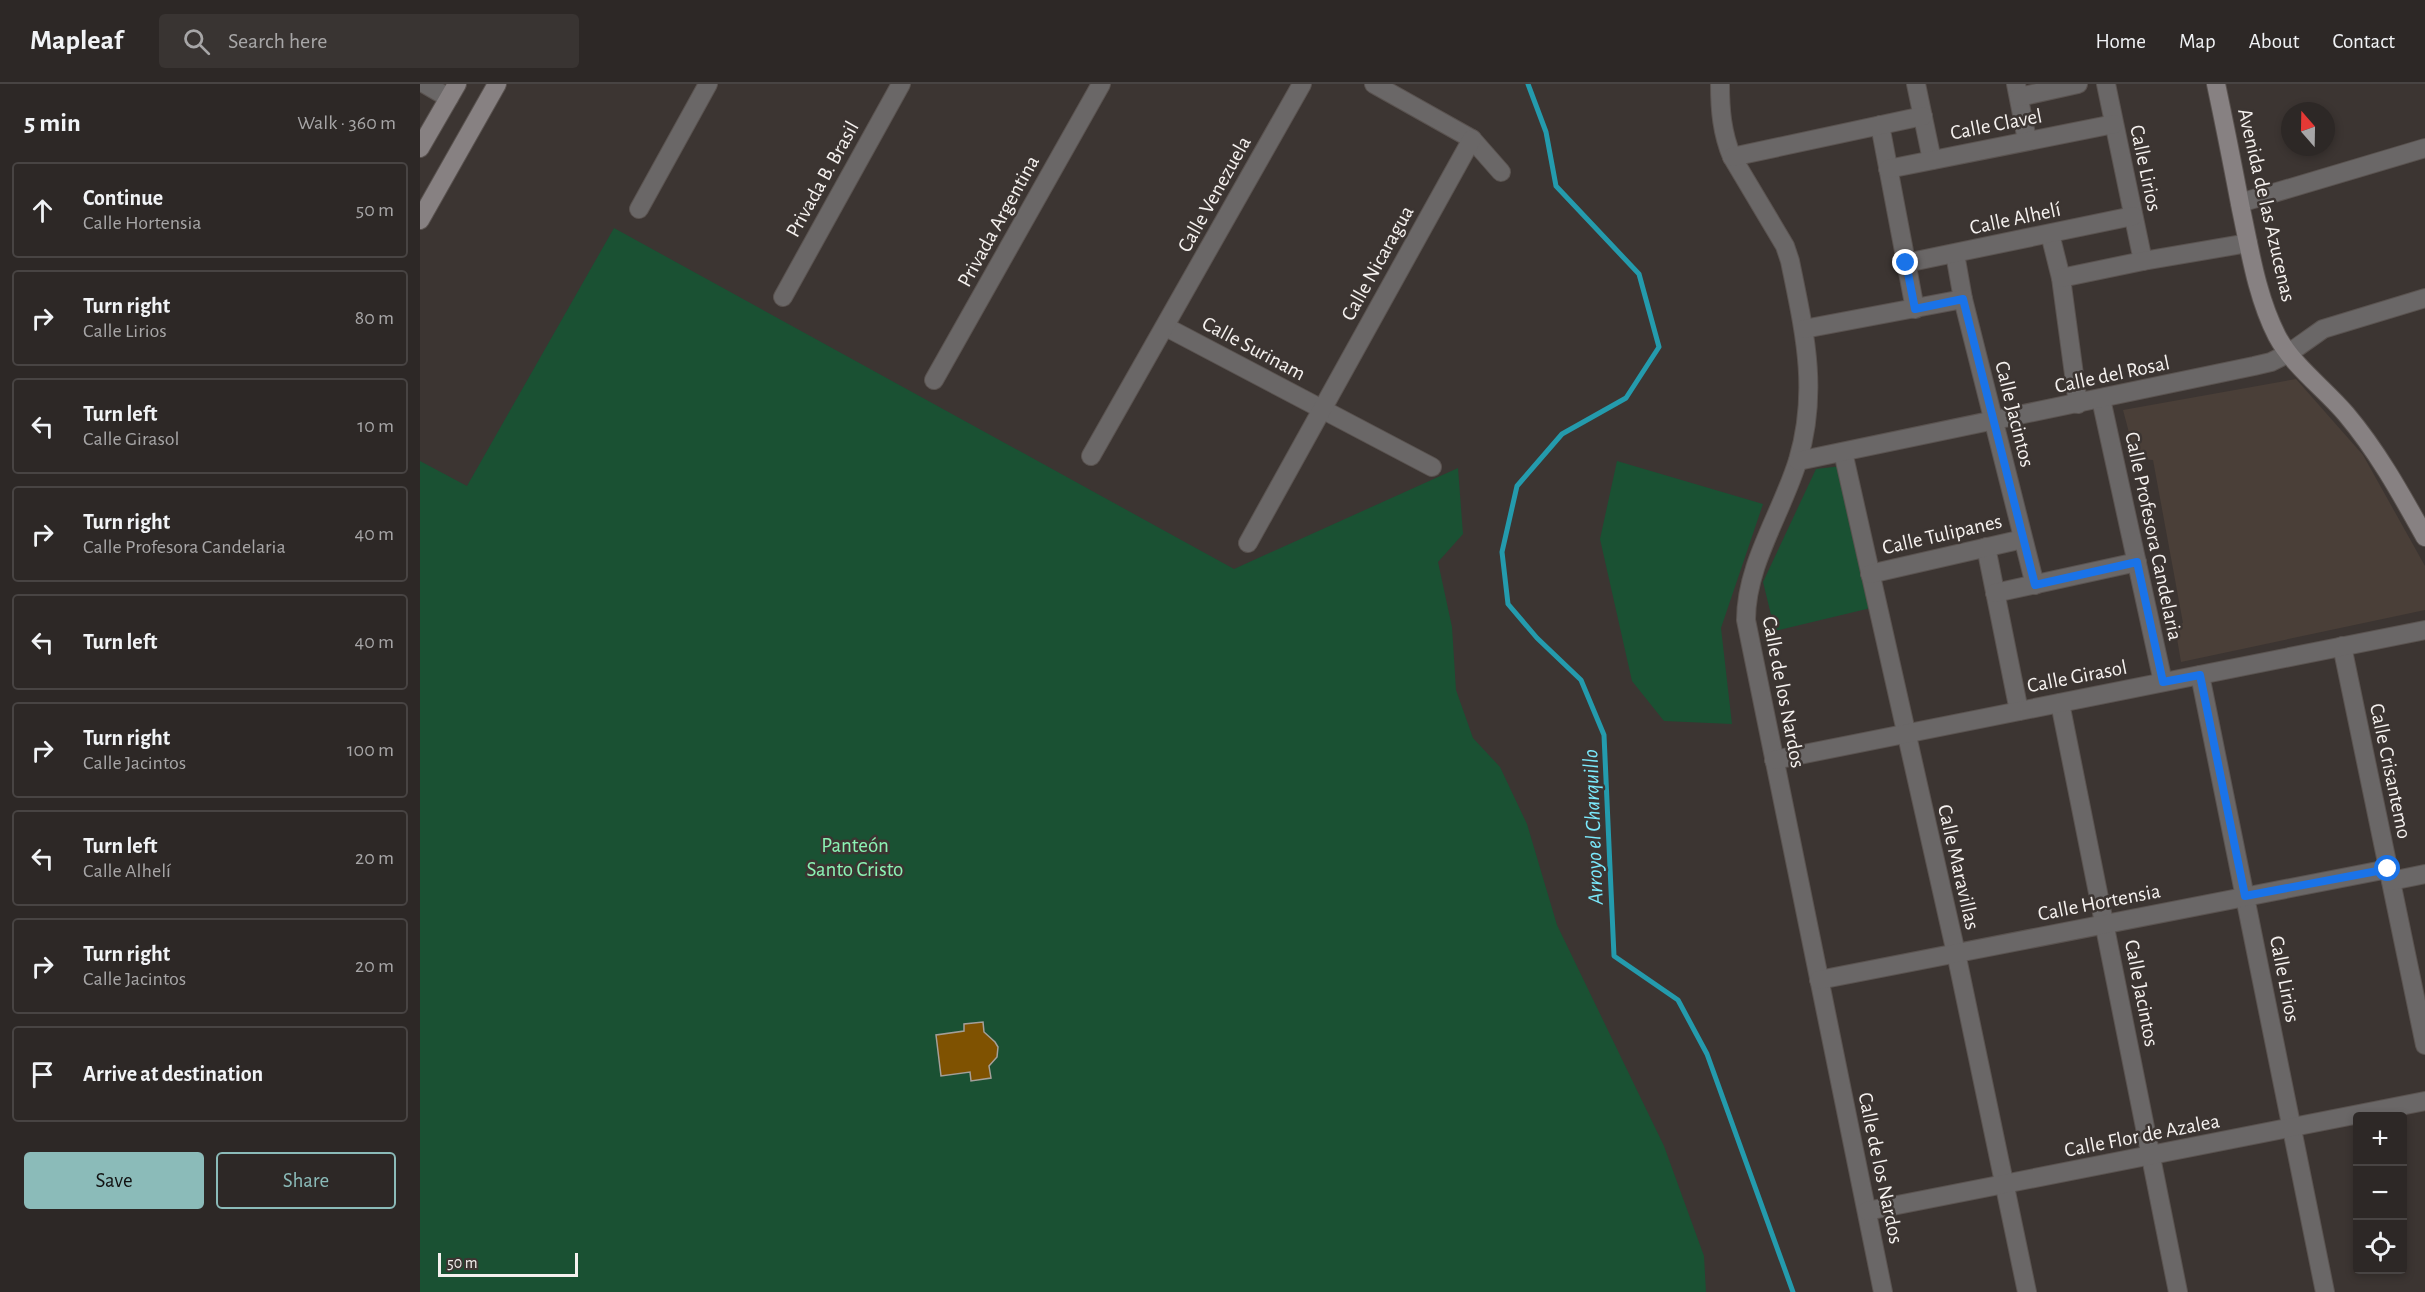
<!DOCTYPE html>
<html lang="en">
<head>
<meta charset="utf-8">
<style>
  body { margin:0; font-family:"Alegreya Sans",sans-serif; background:#393432; color:#f1f3f6 }
  .controls { position:absolute; right:18px; bottom:18px; display:grid; overflow:hidden; border-radius:6px; box-shadow:0 3px 9px #0003 }
  .controls button { width:54px; height:54px; display:grid; place-items:center; padding:0; border:0; border-bottom:2px solid #484443; background:#2d2826; color:#f1f3f6; font:30px sans-serif }
  .compass { position:absolute; left:1861px; top:18px; width:54px; height:54px; border-radius:50%; background:#2d2826; box-shadow:0 3px 9px #0003; rotate:340deg }
  .scale { position:absolute; left:18px; bottom:15px; width:140px; box-sizing:border-box; padding-left:6px; border:3px solid #f5f1ef; border-top:0; font-size:16px; line-height:21px; white-space:nowrap; color:#f5f1ef; -webkit-text-stroke:4px #3c3532; paint-order:stroke }
  .stop { position:absolute; width:18px; height:18px; margin:-14px; border:4px solid #1a73e8; border-radius:50%; background:#fff }
  .stop.end { background:#1a73e8; border-color:#fff; box-shadow:0 2px 6px #0008 }
  .list { margin:0; padding:0; list-style:none }
  h2 { display:flex; justify-content:space-between; align-items:center; height:78px; margin:0; padding:0 24px; font-size:26px }
  h2 small { font-size:20px; font-weight:400; color:#a7a6a7 }
  .list li { display:grid; grid-template-columns:39px 1fr auto; gap:18px; align-items:center; box-sizing:border-box; height:96px; margin:0 12px 12px; padding:0 12px; border:2px solid #484443; border-radius:6px }
  .list b { display:block; font-size:22px; white-space:nowrap }
  .list p { margin:0; font-size:20px; white-space:nowrap; color:#a7a6a7 }
  .list em { font-size:20px; font-style:normal; color:#a7a6a7 }
  .actions { display:flex; gap:12px; padding:18px 24px }
  .actions a { flex:1; padding:14px 0; border:2px solid #8bbbb9; border-radius:6px; text-align:center; font-size:21px; color:#8bbbb9 }
  .actions .main { background:#8bbbb9; color:#111 }
  .icon { flex:none; width:33px; height:33px; fill:none; stroke:currentColor; stroke-width:2; stroke-linecap:round; stroke-linejoin:round }
  .map { position:relative; flex:none; width:2005px; height:1208px; overflow:hidden }
  header { display:flex; align-items:center; gap:36px; box-sizing:border-box; height:84px; padding:0 30px; background:#2d2826; border-bottom:2px solid #484443 }
  header strong { font-size:28px }
  nav { display:flex; gap:33px; margin-inline-start:auto; font-size:21px }
  .search { width:420px; height:54px; background:#393432; display:flex; align-items:center; gap:15px; box-sizing:border-box; padding:0 21px; border-radius:6px; color:#a7a6a7; font-size:22px }
  main { display:flex }
  aside { flex:1; background:#2d2826 }
  .map>svg:first-child { display:block }
  .built { fill:#4a3f38 }
  .green { fill:#1a5133 }
  .lines { fill:none; stroke-linecap:round; stroke-linejoin:round }
  .stream { stroke:#249bad; stroke-width:5 }
  .building { fill:#7f5201; stroke:#a49f99; stroke-width:1.5 }
  .street-casing { stroke:#5a5350; stroke-width:20 }
  .secondary-casing { stroke:#5a5350; stroke-width:20 }
  .street { stroke:#6a6767; stroke-width:18 }
  .secondary { stroke:#878182; stroke-width:18 }
  .route { stroke:#1a73e8; stroke-width:8 }
  .labels { text-anchor:middle; stroke-width:5; stroke-linejoin:round; paint-order:stroke }
  .street-label { font-size:21px; fill:#f5f1ef; stroke:#3c3532 }
  .park-label { font-size:21px; fill:#8bf3b4; stroke:#3c3532 }
  .water-label { font-size:22px; font-style:italic; fill:#7beafd; stroke:#3c3532 }
</style>
</head>
<body>
<header>
<strong>Mapleaf</strong>
<div class="search"><svg class="icon" aria-label="search" viewBox="0 0 24 24"><circle cx="10" cy="10" r="6"/><path d="M15 15l6 6"/></svg>Search here</div>
<nav><a>Home</a><a>Map</a><a>About</a><a>Contact</a></nav>
</header>
<main>
<aside>
<h2>5 min<small>Walk · 360 m</small></h2>
<ul class="list">
<li><svg class="icon" aria-label="ahead" viewBox="0 0 24 24"><path d="M12 20V5M6 11l6-6 6 6"/></svg><div><b>Continue</b><p>Calle Hortensia</p></div><em>50 m</em></li>
<li><svg class="icon" aria-label="right" viewBox="0 0 24 24"><path d="M7 20v-9h11M14 6l5 5-5 5"/></svg><div><b>Turn right</b><p>Calle Lirios</p></div><em>80 m</em></li>
<li><svg class="icon" aria-label="left" viewBox="0 0 24 24"><path d="M17 20v-9H6M10 6l-5 5 5 5"/></svg><div><b>Turn left</b><p>Calle Girasol</p></div><em>10 m</em></li>
<li><svg class="icon" aria-label="right" viewBox="0 0 24 24"><path d="M7 20v-9h11M14 6l5 5-5 5"/></svg><div><b>Turn right</b><p>Calle Profesora Candelaria</p></div><em>40 m</em></li>
<li><svg class="icon" aria-label="left" viewBox="0 0 24 24"><path d="M17 20v-9H6M10 6l-5 5 5 5"/></svg><div><b>Turn left</b></div><em>40 m</em></li>
<li><svg class="icon" aria-label="right" viewBox="0 0 24 24"><path d="M7 20v-9h11M14 6l5 5-5 5"/></svg><div><b>Turn right</b><p>Calle Jacintos</p></div><em>100 m</em></li>
<li><svg class="icon" aria-label="left" viewBox="0 0 24 24"><path d="M17 20v-9H6M10 6l-5 5 5 5"/></svg><div><b>Turn left</b><p>Calle Alhelí</p></div><em>20 m</em></li>
<li><svg class="icon" aria-label="right" viewBox="0 0 24 24"><path d="M7 20v-9h11M14 6l5 5-5 5"/></svg><div><b>Turn right</b><p>Calle Jacintos</p></div><em>20 m</em></li>
<li><svg class="icon" aria-label="arrive" viewBox="0 0 24 24"><path d="M6 21V4h12l-3 4 3 4H6"/></svg><div><b>Arrive at destination</b></div></li>
</ul>
<div class="actions"><a class="main">Save</a><a>Share</a></div>
</aside>
<div class="map">
<svg width="2005" height="1208" viewBox="0 0 2005 1208">
  <rect width="100%" height="100%" fill="#3c3532"/>
  <!-- built -->
  <polygon class="built" points="1876,295 1943,371 2005,482 2005,526 1761,578 1755,543 1763,539 1733,376 1716,375 1703,326"/>
  <!-- green -->
  <g class="green">
    <polygon points="194,144 814,485 1038,384 1043,450 1018,478 1032,543 1036,606 1053,654 1080,683 1107,740 1137,841 1244,1062 1284,1172 1286,1208 0,1208 0,377 47,402"/>
    <polygon points="1197,377 1343,420 1301,544 1312,640 1244,637 1212,597 1180,455"/>
    <polygon points="1422,382 1455,523 1355,547 1343,498 1396,385"/>
  </g>
  <g class="lines">
    <!-- stream -->
    <polyline class="stream" points="1108,0 1126,48 1136,102 1219,190 1239,263 1206,314 1142,350 1097,402 1082,468 1088,520 1117,554 1161,596 1184,651 1194,872 1258,916 1287,970 1373,1208"/>
  </g>
  <!-- building -->
  <polygon class="building" points="563,938 564,948 575,958 578,963 577,973 569,982 571,994 551,997 550,988 521,992 516,951 544,947 544,940"/>
  <g class="lines">
    <defs>
      <g id="street">
        <polyline points="5,0 29,14"/>
        <polyline points="954,0 1052,55 1081,88"/>
        <path d="M1300,0c0,26 2,49 12,73l53,89 5,15c14,69 29,129 8,199 -16,53 -52,104 -52,160l137,672"/>
        <polyline points="1496,0 1512,76"/>
        <polyline points="1596,0 1607,56"/>
        <polyline points="1686,0 1723,177"/>
        <polyline points="1599,13 1658,0"/>
        <polyline points="1460,41 1495,225"/>
        <polyline points="1312,73 1503,32"/>
        <polyline points="1468,85 1694,40"/>
        <polyline points="1820,119 2005,64"/>
        <polyline points="219,125 288,0"/>
        <polyline points="1630,150 1641,194 1658,320"/>
        <polyline points="1535,170 1543,215 1615,501"/>
        <polyline points="1486,179 1713,132"/>
        <polyline points="1641,194 1723,177 1828,159"/>
        <polyline points="363,213 481,0"/>
        <polyline points="746,243 1012,383"/>
        <polyline points="1384,245 1543,215"/>
        <polyline points="514,296 681,0"/>
        <polyline points="1681,315 1743,598"/>
        <polyline points="1423,368 1536,869 1607,1208"/>
        <polyline points="671,372 882,0"/>
        <polyline points="1378,377 1834,282 1851,278 1869,269 1903,245 2005,214"/>
        <polyline points="828,459 1052,55"/>
        <polyline points="1566,463 1599,627"/>
        <polyline points="1450,490 1603,455"/>
        <polyline points="1575,509 1717,478"/>
        <polyline points="1922,562 2005,961"/>
        <polyline points="1780,591 1905,1208"/>
        <polyline points="1640,619 1758,1208"/>
        <polyline points="1354,676 2005,546"/>
        <polyline points="1971,797 2005,790"/>
        <polyline points="1399,896 1968,785"/>
        <polyline points="1447,1127 2005,1017"/>
      </g>
      <g id="secondary">
        <path d="M1796,0c9,42 17,83 25,125 9,42 16,88 36,127 16,30 48,53 69,78 32,38 55,80 79,123"/>
        <polyline points="0,64 37,0"/>
        <polyline points="0,136 77,0"/>
      </g>
    </defs>
    <!-- street casing -->
    <use href="#street" class="street-casing"/>
    <!-- secondary casing -->
    <use href="#secondary" class="secondary-casing"/>
    <!-- street -->
    <use href="#street" class="street"/>
    <!-- secondary -->
    <use href="#secondary" class="secondary"/>
  </g>
  <g class="lines">
    <!-- route -->
    <polyline class="route" points="1486,179 1495,225 1543,215 1615,501 1717,478 1743,598 1780,591 1825,812 1968,785"/>
  </g>
  <g class="labels">
    <!-- street labels -->
    <g class="street-label">
      <text transform="translate(1576 40) rotate(-11)" y="7">Calle Clavel</text>
      <text transform="translate(1726 84) rotate(78)" y="7">Calle Lirios</text>
      <text transform="translate(402 95) rotate(-61)" y="7">Privada B. Brasil</text>
      <text transform="translate(794 110) rotate(-61)" y="7">Calle Venezuela</text>
      <text transform="translate(1847 121) rotate(77)" y="7">Avenida de las Azucenas</text>
      <text transform="translate(1595 134) rotate(-12)" y="7">Calle Alhelí</text>
      <text transform="translate(578 137) rotate(-61)" y="7">Privada Argentina</text>
      <text transform="translate(957 179) rotate(-61)" y="7">Calle Nicaragua</text>
      <text transform="translate(834 264) rotate(28)" y="7">Calle Surinam</text>
      <text transform="translate(1692 290) rotate(-12)" y="7">Calle del Rosal</text>
      <text transform="translate(1595 330) rotate(76)" y="7">Calle Jacintos</text>
      <text transform="translate(1522 450) rotate(-13)" y="7">Calle Tulipanes</text>
      <text transform="translate(1734 452) rotate(78)" y="7">Calle Profesora Candelaria</text>
      <text transform="translate(1657 592) rotate(-11)" y="7">Calle Girasol</text>
      <text transform="translate(1364 608) rotate(79)" y="7">Calle de los Nardos</text>
      <text transform="translate(1971 687) rotate(78)" y="7">Calle Crisantemo</text>
      <text transform="translate(1539 783) rotate(77)" y="7">Calle Maravillas</text>
      <text transform="translate(1679 818) rotate(-11)" y="7">Calle Hortensia</text>
      <text transform="translate(1865 895) rotate(79)" y="7">Calle Lirios</text>
      <text transform="translate(1722 909) rotate(79)" y="7">Calle Jacintos</text>
      <text transform="translate(1722 1051) rotate(-11)" y="7">Calle Flor de Azalea</text>
      <text transform="translate(1461 1084) rotate(78)" y="7">Calle de los Nardos</text>
    </g>
    <!-- park labels -->
    <g class="park-label">
      <text x="435" y="768">Panteón<tspan x="435" dy="24">Santo Cristo</tspan></text>
    </g>
    <!-- water labels -->
    <g class="water-label">
      <text transform="translate(1172 743) rotate(-92)" y="8">Arroyo el Charquillo</text>
    </g>
  </g>
</svg>
<div class="controls">
<button>+</button>
<button>−</button>
<button><svg class="icon" aria-label="locate" viewBox="0 0 24 24"><circle cx="12" cy="12" r="6"/><path d="M12 2v4M12 18v4M2 12h4M18 12h4"/></svg></button>
</div>
<svg class="compass" viewBox="-18 -18 36 36"><path d="M0-13l5 13h-10z" fill="#e53935"/><path d="M0 13l5-13h-10z" fill="#a7a6a7"/></svg>
<div class="scale">50 m</div>
<div class="stop" style="left:1968px;top:785px"></div>
<div class="stop end" style="left:1486px;top:179px"></div>
</div>
</main>
</body>
</html>
